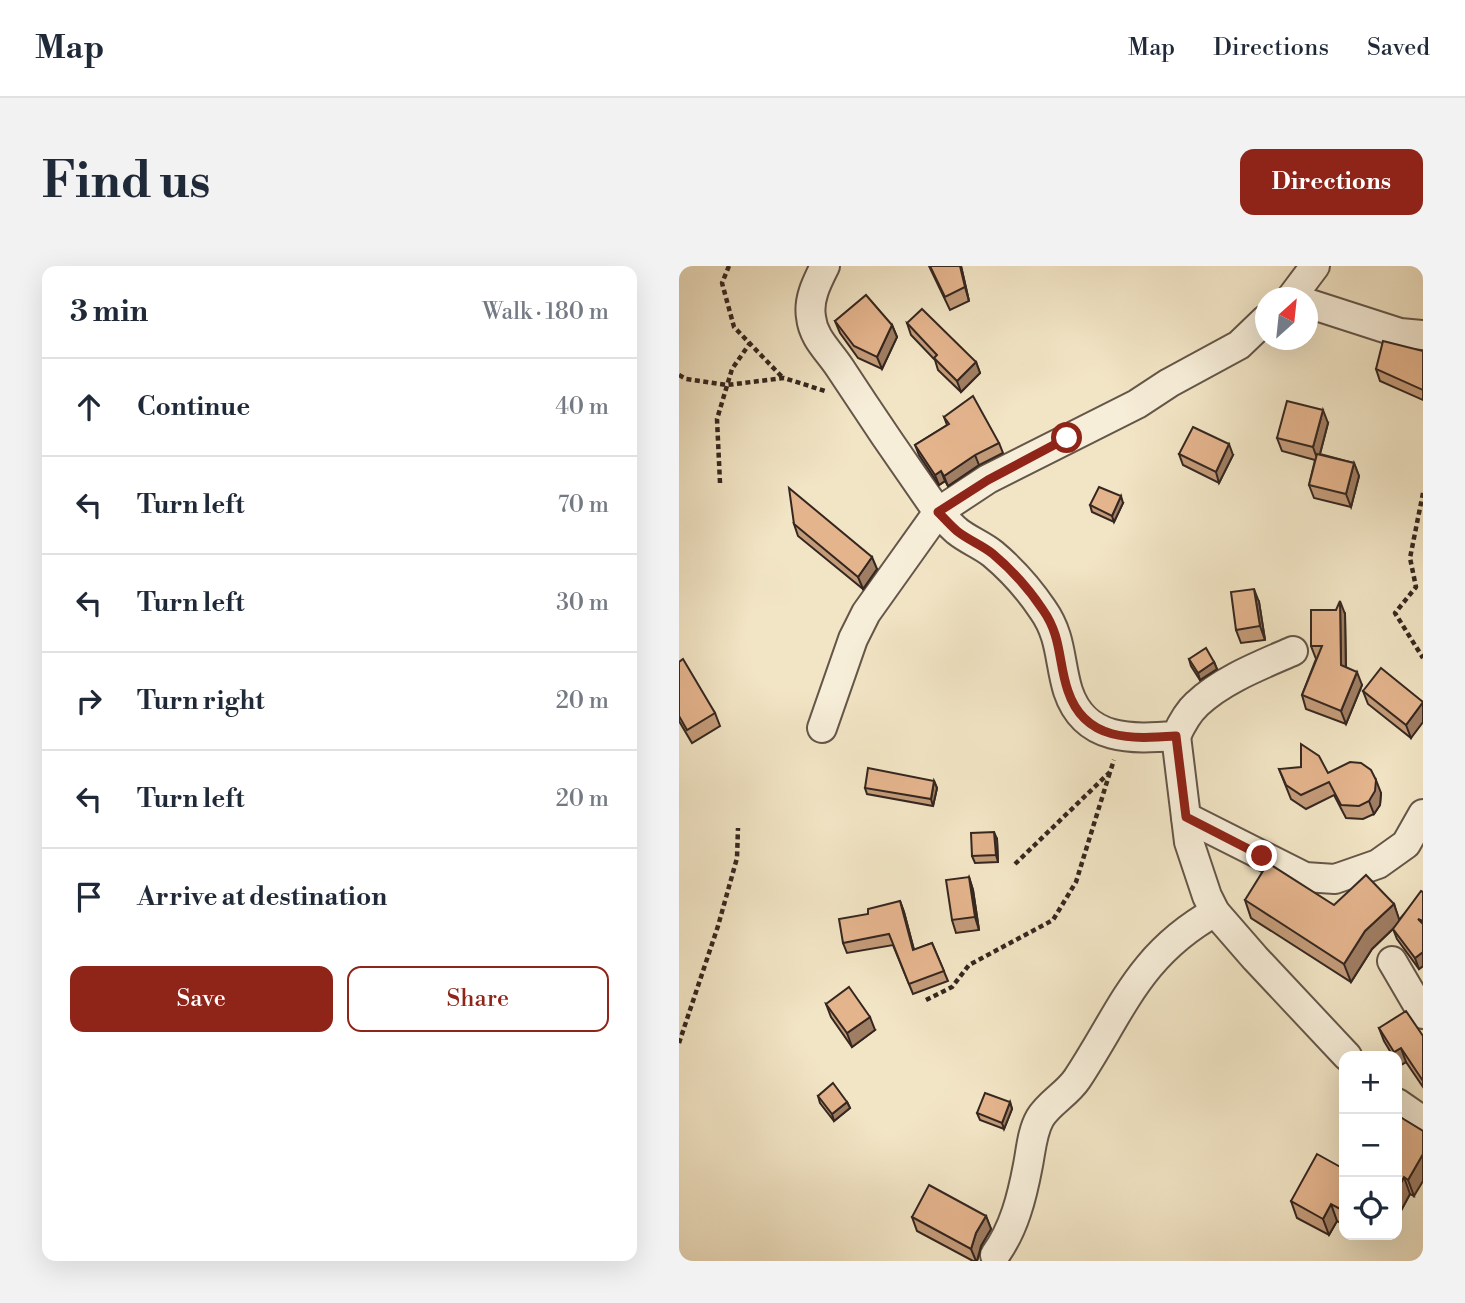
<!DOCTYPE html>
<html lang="en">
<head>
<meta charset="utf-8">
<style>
  body { margin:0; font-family:"Libre Bodoni",serif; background:#f2f2f3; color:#1f2937 }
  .controls { position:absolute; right:21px; bottom:21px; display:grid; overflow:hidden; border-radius:14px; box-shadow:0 7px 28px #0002 }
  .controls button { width:63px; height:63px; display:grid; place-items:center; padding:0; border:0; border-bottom:2px solid #e0e1e3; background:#fff; color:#1f2937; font:35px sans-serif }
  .compass { position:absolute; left:576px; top:21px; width:63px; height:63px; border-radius:50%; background:#fff; box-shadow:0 7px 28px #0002; rotate:27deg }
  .stop { position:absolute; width:21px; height:21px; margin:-16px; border:5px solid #8f2418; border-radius:50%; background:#fff }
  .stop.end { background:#8f2418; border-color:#fff; box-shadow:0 2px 7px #0008 }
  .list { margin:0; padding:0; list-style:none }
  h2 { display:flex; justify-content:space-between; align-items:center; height:91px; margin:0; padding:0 28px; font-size:30px }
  h2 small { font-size:23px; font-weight:400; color:#747a83 }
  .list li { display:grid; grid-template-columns:46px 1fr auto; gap:21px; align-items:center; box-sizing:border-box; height:98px; padding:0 28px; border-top:2px solid #e0e1e3 }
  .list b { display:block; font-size:26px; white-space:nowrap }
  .list em { font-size:23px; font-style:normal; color:#747a83 }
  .actions { display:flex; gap:14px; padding:21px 28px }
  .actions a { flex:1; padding:16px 0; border:2px solid #8f2418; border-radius:14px; text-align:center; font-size:24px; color:#8f2418 }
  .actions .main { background:#8f2418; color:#fff }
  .icon { flex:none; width:38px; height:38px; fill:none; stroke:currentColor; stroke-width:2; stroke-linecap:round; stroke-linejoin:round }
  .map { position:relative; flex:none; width:744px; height:995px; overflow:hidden; border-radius:14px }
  header { display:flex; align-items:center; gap:42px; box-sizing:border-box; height:98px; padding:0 35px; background:#fff; border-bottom:2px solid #e0e1e3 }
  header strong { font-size:33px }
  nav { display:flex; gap:38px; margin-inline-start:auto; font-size:24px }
  .intro { display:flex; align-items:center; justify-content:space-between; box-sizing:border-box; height:168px; padding:0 42px }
  h1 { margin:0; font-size:49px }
  .button { padding:18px 32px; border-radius:14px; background:#8f2418; color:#fff; font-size:24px; font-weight:700 }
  main { display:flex; gap:42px; padding:0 42px }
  aside { flex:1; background:#fff; border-radius:14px; box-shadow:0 7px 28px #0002 }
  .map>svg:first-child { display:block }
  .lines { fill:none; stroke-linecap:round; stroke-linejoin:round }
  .minor-casing { stroke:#645649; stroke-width:32 }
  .path { stroke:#352720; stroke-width:4.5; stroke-dasharray:5 3.5; stroke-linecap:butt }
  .minor { stroke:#f7eed9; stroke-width:28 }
  .wall { fill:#c49b79; stroke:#352720; stroke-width:2 }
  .shaded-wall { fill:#a07e63; stroke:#352720; stroke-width:2 }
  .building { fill:#e4b48d; stroke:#352720; stroke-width:2 }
  .route { stroke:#8f2418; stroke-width:9 }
</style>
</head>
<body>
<header>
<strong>Map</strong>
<nav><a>Map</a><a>Directions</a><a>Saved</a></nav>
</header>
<div class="intro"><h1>Find us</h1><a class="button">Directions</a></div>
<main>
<aside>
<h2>3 min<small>Walk · 180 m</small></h2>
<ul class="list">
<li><svg class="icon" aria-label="ahead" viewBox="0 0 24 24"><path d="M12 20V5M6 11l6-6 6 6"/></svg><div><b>Continue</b></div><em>40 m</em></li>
<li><svg class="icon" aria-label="left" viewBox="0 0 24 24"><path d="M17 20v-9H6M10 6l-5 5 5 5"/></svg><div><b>Turn left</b></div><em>70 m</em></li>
<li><svg class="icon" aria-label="left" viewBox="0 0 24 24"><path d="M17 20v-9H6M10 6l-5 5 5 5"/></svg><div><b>Turn left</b></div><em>30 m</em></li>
<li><svg class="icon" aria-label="right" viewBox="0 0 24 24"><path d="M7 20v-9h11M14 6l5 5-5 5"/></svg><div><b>Turn right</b></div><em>20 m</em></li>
<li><svg class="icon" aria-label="left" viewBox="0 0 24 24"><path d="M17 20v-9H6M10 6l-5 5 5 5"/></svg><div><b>Turn left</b></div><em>20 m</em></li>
<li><svg class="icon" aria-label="arrive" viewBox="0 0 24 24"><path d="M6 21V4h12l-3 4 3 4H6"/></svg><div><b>Arrive at destination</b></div></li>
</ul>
<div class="actions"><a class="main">Save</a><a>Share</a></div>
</aside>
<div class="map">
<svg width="744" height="995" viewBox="0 0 744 995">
  <rect width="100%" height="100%" fill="#f2e5c5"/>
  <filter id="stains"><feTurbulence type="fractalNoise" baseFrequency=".00286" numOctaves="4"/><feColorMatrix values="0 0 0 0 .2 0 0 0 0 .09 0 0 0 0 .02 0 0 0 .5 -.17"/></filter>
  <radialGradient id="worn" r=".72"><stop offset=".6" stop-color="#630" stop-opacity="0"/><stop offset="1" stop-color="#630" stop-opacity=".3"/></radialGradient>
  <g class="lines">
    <defs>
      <g id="minor">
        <polyline points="612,32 636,0"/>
        <polyline points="628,37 721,67 744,69"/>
        <path d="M586,54l-26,25 -70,38 -32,21 -149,75 -50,33c6,6 12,13 19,19 11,9 25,14 36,23 19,16 36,35 50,56 19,27 16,52 25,81 17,51 64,48 108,45 5,-11 11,-23 21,-32 25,-24 64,-39 96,-53"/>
        <path d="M143,462l31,-89 13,-26 72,-101c-34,-48 -66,-95 -98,-144 -11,-17 -27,-30 -29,-51 -3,-18 6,-35 14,-51"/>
        <polyline points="497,470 510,576 528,630 536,646 576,692 668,790"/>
        <polyline points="507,551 626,611 656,613 699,598 727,578 744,548"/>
        <polyline points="713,695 744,748"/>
        <polyline points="718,837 744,855"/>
        <path d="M316,989c19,-26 27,-58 33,-90 3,-15 4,-33 12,-47 9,-15 27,-24 37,-39 45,-68 61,-124 138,-167"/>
      </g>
    </defs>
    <!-- minor casing -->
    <use href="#minor" class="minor-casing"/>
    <!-- path -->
    <g class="path">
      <polyline points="50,0 43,17 55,61 104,112"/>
      <polyline points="0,109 7,113 48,119 105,112 146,125"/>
      <polyline points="41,217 38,153 53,103 71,77"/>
      <polyline points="744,227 731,292 737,321 716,347 744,392"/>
      <polyline points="336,598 431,506 435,494"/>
      <polyline points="247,734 273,721 290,699 374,654 397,616 431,506"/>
      <polyline points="0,777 39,660 58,592 59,562"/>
    </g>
    <!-- minor -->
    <use href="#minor" class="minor"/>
  </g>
  <!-- wall -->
  <g class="wall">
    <polygon points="250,0 282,0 290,35 271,44"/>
    <polygon points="156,55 213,59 218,71 203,103 179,92 161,67"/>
    <polygon points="228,57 297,96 301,107 282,126 259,104 256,94 232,69"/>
    <polygon points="744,85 744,134 701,115 697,103"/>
    <polygon points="265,151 320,177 324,187 300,199 269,220 266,215 260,219 240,189 236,179 268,159"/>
    <polygon points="649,157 641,188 675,197 680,210 672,241 635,232 630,219 636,194 603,185 598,172"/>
    <polygon points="500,188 554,189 540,217 504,199"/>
    <polygon points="444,237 435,256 413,246 411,239"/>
    <polygon points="115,258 198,303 184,323 119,270"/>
    <polygon points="580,336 586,374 562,377 557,364"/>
    <polygon points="666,348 667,401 683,419 667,458 627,443 623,429 637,393 632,380"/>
    <polygon points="510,393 535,396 538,403 521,414 512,400"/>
    <polygon points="0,396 36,447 41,460 13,477 0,455"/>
    <polygon points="684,425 744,436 732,472 689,438"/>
    <polygon points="600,503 649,507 702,527 701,539 695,548 684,553 667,552 655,529 627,543 612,533"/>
    <polygon points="255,515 258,522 254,540 188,528 186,522"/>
    <polygon points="318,573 319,596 296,597 293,590"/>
    <polygon points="290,611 294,624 300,664 277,667 273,654"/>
    <polygon points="744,626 744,700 740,703 718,673 714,663 693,683 672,716 572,652 566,634 655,639 715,638 720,654"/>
    <polygon points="221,635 225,646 235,684 253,677 269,715 234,728 214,679 168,687 164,677 189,648"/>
    <polygon points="147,738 196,764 173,781 152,751"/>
    <polygon points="700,762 744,770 744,821 727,796 720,800 718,796 718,790 714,790 705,775"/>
    <polygon points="139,830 168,836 171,842 155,855 141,837"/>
    <polygon points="331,836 333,843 325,863 301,854 298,847"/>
    <polygon points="718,849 735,930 731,928 718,952"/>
    <polygon points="665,903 665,959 658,955 650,969 618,952 612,935"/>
    <polygon points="307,950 312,963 302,980 298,995 294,995 238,965 233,951"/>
  </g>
  <!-- shaded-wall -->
  <g class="shaded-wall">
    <polygon points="281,0 282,0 290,35 286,21"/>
    <polygon points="213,59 218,71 203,103 198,91"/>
    <polygon points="297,96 301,107 282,126 278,115"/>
    <polygon points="644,144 649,157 639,195 634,181"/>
    <polygon points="550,178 554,189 540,217 537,206"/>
    <polygon points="296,189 300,199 269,220 265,210"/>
    <polygon points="675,197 680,210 672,241 667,228"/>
    <polygon points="262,205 266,215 260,219 256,209"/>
    <polygon points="442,230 444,237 435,256 433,250"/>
    <polygon points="193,291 198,303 184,323 179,311"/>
    <polygon points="575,323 580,336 586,374 581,360"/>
    <polygon points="661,335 666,348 667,413 662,399"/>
    <polygon points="535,396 538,403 521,414 519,407"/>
    <polygon points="678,406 683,419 667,458 662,445"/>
    <polygon points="744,436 744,456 732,472 727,459"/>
    <polygon points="697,514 702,527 701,539 695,548 690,535"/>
    <polygon points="255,515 258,522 254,540 252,533"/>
    <polygon points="315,566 318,573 319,596 317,589"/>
    <polygon points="290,611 294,624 300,664 296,651"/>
    <polygon points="221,635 225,646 238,695 234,684"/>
    <polygon points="715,638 721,656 693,683 672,716 665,698 686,665"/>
    <polygon points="744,686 744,700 740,703 736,692"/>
    <polygon points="191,751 196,764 173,781 168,767"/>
    <polygon points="722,782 727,796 720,800 715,786"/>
    <polygon points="168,836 171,842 155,855 153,848"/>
    <polygon points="331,836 333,843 325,863 323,857"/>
    <polygon points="744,888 744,915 735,930 729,914"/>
    <polygon points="725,911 731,928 718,952 718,924"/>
    <polygon points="652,938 658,955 650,969 644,953"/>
    <polygon points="307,950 312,963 302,980 298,995 297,995 292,983 297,967"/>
  </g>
  <!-- building -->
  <g class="building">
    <polygon points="251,0 281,0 286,21 266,31"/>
    <polygon points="187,29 213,59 198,91 175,80 156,55"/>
    <polygon points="243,43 297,96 278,115 255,92 258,89 228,57"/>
    <polygon points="704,75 744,85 744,124 697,103"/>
    <polygon points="294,130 320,177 296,189 265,210 262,205 256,209 236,179 270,158 265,151"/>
    <polygon points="608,135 644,144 634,181 598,172"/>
    <polygon points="514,161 550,178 537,206 500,188"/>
    <polygon points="638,188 675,197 667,228 630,219"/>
    <polygon points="420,221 442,230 433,250 411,239"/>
    <polygon points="110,222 193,291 179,311 115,258"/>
    <polygon points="575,323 581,360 557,364 552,326"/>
    <polygon points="661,335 662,399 678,406 662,445 623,429 643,380 632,380 632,344 657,344"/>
    <polygon points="527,382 535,396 519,407 510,393"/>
    <polygon points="4,393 36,447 8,464 0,450 0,396"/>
    <polygon points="702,402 744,436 727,459 684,425"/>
    <polygon points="622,478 640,490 649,507 671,496 682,497 692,504 697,514 696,525 690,535 680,540 662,539 650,516 622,529 607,519 600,503 622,501"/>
    <polygon points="189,502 255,515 252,533 186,522"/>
    <polygon points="315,566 317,589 293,590 292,567"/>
    <polygon points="589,597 655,639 687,609 715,638 686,665 665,698 566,634"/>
    <polygon points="290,611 296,651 273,654 267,614"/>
    <polygon points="742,625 744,626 744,655 739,653 744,658 744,686 736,692 714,663"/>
    <polygon points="221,635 234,684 253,677 265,705 230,718 210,668 164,677 160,653 189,648 189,643"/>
    <polygon points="170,721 191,751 168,767 147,738"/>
    <polygon points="727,745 744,770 744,815 722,782 715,786 700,762"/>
    <polygon points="154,817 168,836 153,848 139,830"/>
    <polygon points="306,827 331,836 323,857 298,847"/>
    <polygon points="718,849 744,865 744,888 729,914 725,911 718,924"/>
    <polygon points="638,888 665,903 665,945 652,938 644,953 612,935"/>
    <polygon points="250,919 307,950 297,967 292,983 233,951"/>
  </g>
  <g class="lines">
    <!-- route -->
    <path class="route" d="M388,172l-79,42 -50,32c6,6 12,13 19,19 11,9 25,14 36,23 19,16 36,35 50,56 19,27 15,52 25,81 17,51 64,48 108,45l10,81 76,39"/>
  </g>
  <rect width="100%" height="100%" filter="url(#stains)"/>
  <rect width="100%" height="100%" fill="url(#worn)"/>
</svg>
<div class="controls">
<button>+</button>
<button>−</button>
<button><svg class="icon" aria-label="locate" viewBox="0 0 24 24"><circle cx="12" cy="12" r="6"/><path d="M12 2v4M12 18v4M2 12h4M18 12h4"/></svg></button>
</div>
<svg class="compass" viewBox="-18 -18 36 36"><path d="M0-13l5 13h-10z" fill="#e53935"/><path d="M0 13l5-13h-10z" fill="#747a83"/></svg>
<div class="stop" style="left:388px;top:172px"></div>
<div class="stop end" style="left:583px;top:590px"></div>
</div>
</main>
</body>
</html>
